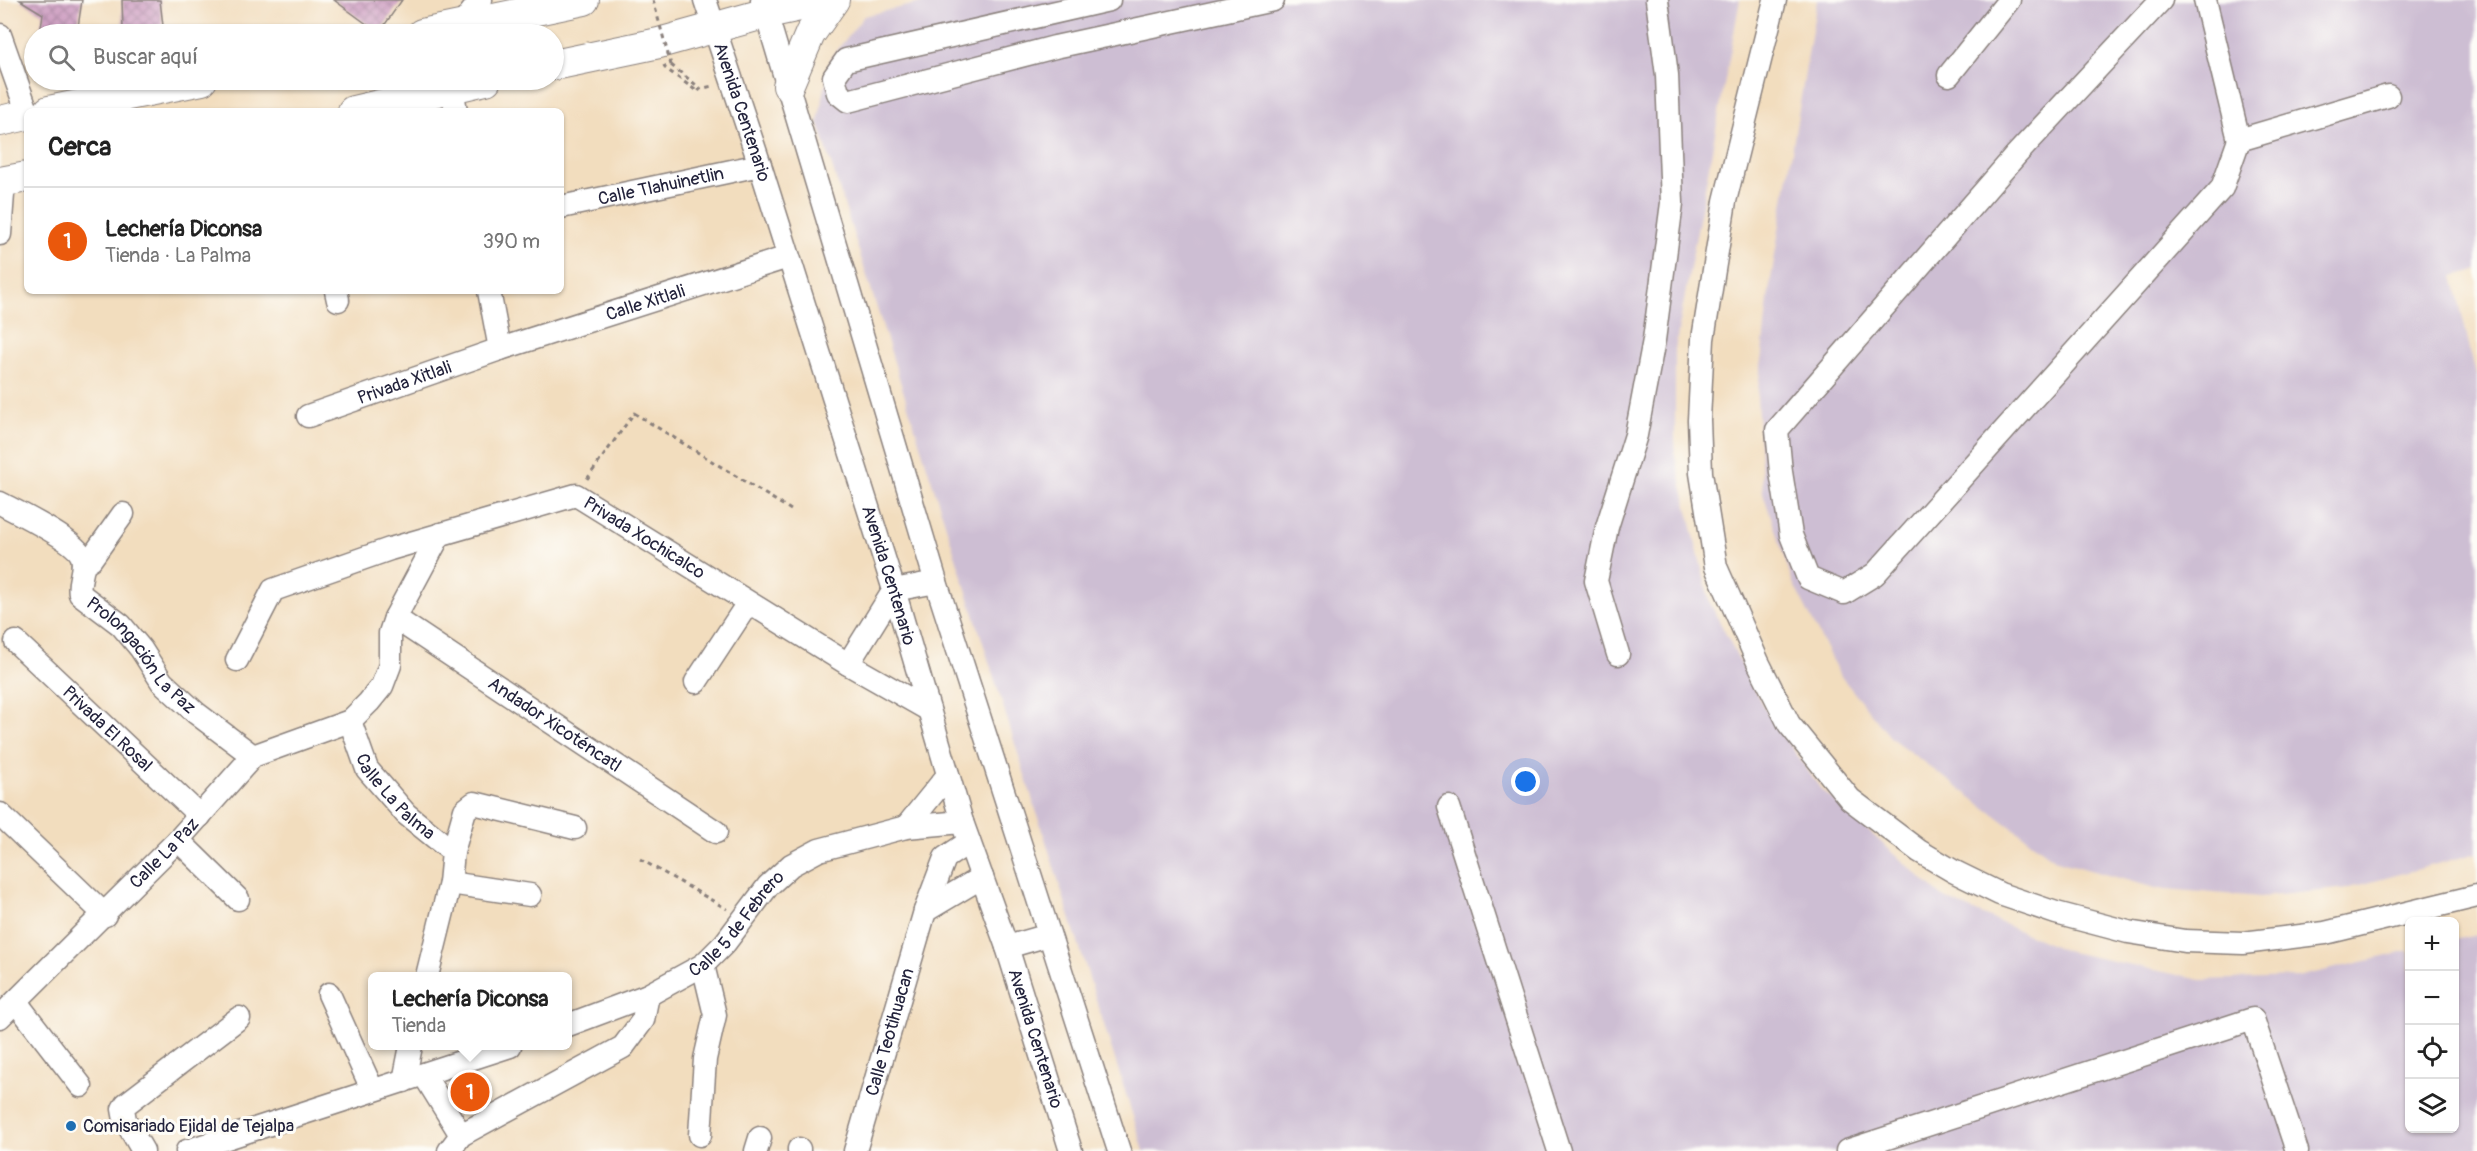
<!DOCTYPE html>
<html lang="es">
<head>
<meta charset="utf-8">
<style>
  body { margin:0; font-family:Pangolin,sans-serif; background:#f6f6f6; color:#222 }
  .controls { position:absolute; right:18px; bottom:18px; display:grid; overflow:hidden; border-radius:9px; box-shadow:0 2px 4px #0004 }
  .controls button { width:54px; height:54px; display:grid; place-items:center; padding:0; border:0; border-bottom:2px solid #e0e0e0; background:#fff; color:#222; font:30px sans-serif }
  .you { position:absolute; left:1526px; top:782px; width:21px; height:21px; margin:-15px; border:4px solid #fff; border-radius:50%; background:#1a73e8; box-shadow:0 0 0 9px #1a73e833 }
  .badge { display:grid; place-items:center; width:39px; height:39px; border-radius:50%; background:#ea580c; color:#fff; font-size:20px; font-weight:700 }
  .pin { position:absolute; translate:-50% -50%; border:3px solid #fff; box-shadow:0 2px 6px #0006 }
  .popup { position:absolute; left:368px; top:972px; width:204px; height:78px; box-sizing:border-box; display:grid; place-content:center; border-radius:9px; background:#fff; filter:drop-shadow(0 2px 4px #0005); font-size:20px; white-space:nowrap; color:#767676 }
  .popup b { font-size:22px; color:#222 }
  .popup::after { content:''; position:absolute; left:50%; top:100%; margin-left:-12px; border:12px solid transparent; border-top-color:#fff }
  .list { margin:0; padding:0; list-style:none }
  h2 { display:flex; justify-content:space-between; align-items:center; height:78px; margin:0; padding:0 24px; font-size:26px }
  h2 small { font-size:20px; font-weight:400; color:#767676 }
  .list li { display:grid; grid-template-columns:39px 1fr auto; gap:18px; align-items:center; box-sizing:border-box; height:108px; padding:0 24px; border-top:2px solid #e0e0e0 }
  .list b { display:block; font-size:22px; white-space:nowrap }
  .list p { margin:0; font-size:20px; white-space:nowrap; color:#767676 }
  .list em { font-size:20px; font-style:normal; color:#767676 }
  .icon { flex:none; width:33px; height:33px; fill:none; stroke:currentColor; stroke-width:2; stroke-linecap:round; stroke-linejoin:round }
  .map { position:relative; flex:none; width:2477px; height:1151px; overflow:hidden }
  .search { position:absolute; background:#fff; box-shadow:0 2px 4px #0004; left:24px; top:24px; width:540px; height:66px; display:flex; align-items:center; gap:15px; box-sizing:border-box; padding:0 21px; border-radius:33px; color:#767676; font-size:22px }
  .panel { position:absolute; background:#fff; box-shadow:0 2px 4px #0004; left:24px; top:108px; width:540px; height:186px; border-radius:9px }
  .map>svg:first-child { display:block }
  .industrial { fill:#cdbed3 }
  .building { fill:url(#building-cross-hatch) }
  .lines { fill:none; stroke-linecap:round; stroke-linejoin:round }
  .minor-casing { stroke:#8a807c; stroke-width:25 }
  .major-casing { stroke:#8a807c; stroke-width:32 }
  .path { stroke:#8a807c; stroke-width:3; stroke-dasharray:4.5 4.5; stroke-linecap:butt }
  .minor { stroke:#fff; stroke-width:22 }
  .major { stroke:#fff; stroke-width:30 }
  .path-bridge { stroke:#8a807c; stroke-width:3; stroke-dasharray:4.5 4.5; stroke-linecap:butt }
  .poi-dot { fill:#1f6fb2; stroke:#fdfcf7; stroke-width:2 }
  .labels { text-anchor:middle; stroke-width:6; stroke-linejoin:round; paint-order:stroke }
  .street-label { font-size:18px; fill:#22223b; stroke:#fdfcf7 }
  .poi-label { font-size:18px; fill:#22223b; stroke:#fdfcf7; text-anchor:start }
</style>
</head>
<body>
<div class="map">
<svg width="2477" height="1151" viewBox="0 0 2477 1151">
  <defs>
    <pattern id="building-cross-hatch" width="8" height="8" patternUnits="userSpaceOnUse" patternTransform="scale(1.5)"><rect width="8" height="8" fill="#ca96bd"/><path d="M0 0l8 8M0 8l8-8" fill="none" stroke="#a47a9b"/></pattern>
  </defs>
  <rect width="100%" height="100%" fill="#fdfcf7"/>
  <filter id="ink" filterUnits="userSpaceOnUse"><feTurbulence type="fractalNoise" baseFrequency=".0167" numOctaves="2"/><feDisplacementMap in="SourceGraphic" scale="12" xChannelSelector="R" yChannelSelector="G"/><feConvolveMatrix kernelMatrix="1 2 1 2 8 2 1 2 1" color-interpolation-filters="sRGB"/></filter>
  <filter id="wash" filterUnits="userSpaceOnUse"><feTurbulence type="fractalNoise" baseFrequency=".008" numOctaves="4" result="noise"/><feDisplacementMap in="SourceGraphic" scale="24" xChannelSelector="R" yChannelSelector="G"/><feGaussianBlur stdDeviation="1.35" result="paint"/><feColorMatrix in="noise" values="0 0 0 0 0 0 0 0 0 0 0 0 0 0 0 0 0 1.4 0 .05"/><feComposite in="paint" operator="in"/></filter>
  <g filter="url(#wash)">
    <rect width="100%" height="100%" fill="#f2ddbe"/>
    <!-- industrial -->
    <g class="industrial">
      <polygon points="933,0 1740,0 1675,349 1675,456 1710,603 1763,706 1820,788 1944,898 2066,951 2201,980 2297,977 2409,951 2410,1128 2454,1128 2455,940 2477,935 2477,1151 1144,1151 818,122 831,58 864,16"/>
      <polygon points="1817,0 2477,0 2477,270 2453,276 2477,379 2477,853 2349,888 2260,897 2155,888 2057,861 1891,738 1839,674 1793,583 1763,493 1757,398 1769,291"/>
    </g>
    <g id="blocks">
      <!-- building -->
      <g class="building">
        <polygon points="20,0 82,0 77,34 40,34 43,14"/>
        <polygon points="122,0 160,0 163,26 123,30"/>
        <polygon points="334,0 402,0 379,33"/>
      </g>
    </g>
  </g>
  <g filter="url(#ink)">
    <use href="#blocks" fill-opacity="0" stroke="#8a807c" stroke-width="1.5"/>
    <g class="lines">
      <defs>
        <g id="minor">
          <path id="s1" d="M705,0l55,165 134,425 68,232 45,125 64,204"/>
          <polyline points="762,0 936,582 1119,1151"/>
          <polyline points="1109,0 846,60 834,77 838,93 848,101 1055,47 1273,0"/>
          <polyline points="1775,0 1725,201 1703,339 1699,420 1701,473 1716,567 1758,662 1789,724 1850,799 1919,851 1953,871 2000,894 2056,913 2128,932 2185,941 2243,943 2325,933 2477,896"/>
          <polyline points="2161,0 2016,155 1777,430 1781,472 1791,535 1808,578 1844,593 1875,574 2222,188 2239,140"/>
          <polyline points="2205,0 2239,140 2388,96"/>
          <polyline points="460,27 481,0"/>
          <polyline points="0,35 27,111"/>
          <polyline points="1949,75 2009,0"/>
          <polyline points="452,87 456,111"/>
          <path id="s2" d="M561,207l199,-42"/>
          <polyline points="0,234 4,181"/>
          <polyline points="336,291 338,300"/>
          <polyline points="489,291 500,349"/>
          <path id="s3" d="M308,416l192,-67 288,-92"/>
          <path id="s4" d="M0,503c17,9 77,38 82,54 4,12 -5,24 -2,37l41,31 20,24 21,33 34,31 57,43"/>
          <polyline points="83,564 91,559 123,514"/>
          <path id="s5" d="M395,618l321,214"/>
          <path id="s6" d="M16,642l184,174"/>
          <polyline points="1618,654 1596,581 1607,527 1636,435 1654,340 1672,203 1667,75 1657,0"/>
          <path id="s7" d="M237,660l36,-70 117,-41 186,-54 272,169 81,46"/>
          <polyline points="848,664 894,590 936,582"/>
          <polyline points="696,682 748,603"/>
          <path id="s8" d="M350,721l17,48 39,45 47,38 -3,31 -23,93"/>
          <polyline points="1449,807 1559,1151"/>
          <polyline points="0,814 105,915"/>
          <polyline points="906,827 948,775"/>
          <polyline points="178,840 238,899"/>
          <polyline points="453,852 465,810 474,803 575,828"/>
          <polyline points="450,883 530,895"/>
          <polyline points="925,911 982,877"/>
          <polyline points="1007,947 1049,935"/>
          <polyline points="329,994 372,1089"/>
          <polyline points="16,1002 81,1086"/>
          <path id="s9" d="M0,1017l178,-177 75,-84 97,-35 19,-19 13,-16 8,-21v-32l5,-15 45,-84"/>
          <path id="s10" d="M568,1025l80,-30 55,-30 22,-22 43,-57 23,-21 28,-15 87,-23 56,-5"/>
          <polyline points="424,1075 461,1135"/>
          <polyline points="404,1081 411,1046"/>
          <polyline points="700,1135 705,1059 715,1015 703,965"/>
          <polyline points="143,1151 125,1120 123,1109 126,1104 239,1018"/>
          <polyline points="187,1151 510,1046"/>
          <polyline points="449,1151 461,1135 623,1047 643,1020 648,995"/>
          <polyline points="756,1151 760,1138"/>
          <polyline points="799,1151 799,1149"/>
          <path id="s11" d="M855,1151l70,-240 20,-53 24,-16"/>
          <polyline points="1847,1151 2253,1019 2297,1151"/>
        </g>
        <g id="major">
          <polyline points="422,34 584,0"/>
          <polyline points="554,65 659,43 767,13 828,0"/>
          <polyline points="788,86 810,34 834,0"/>
          <polyline points="49,111 202,80"/>
          <polyline points="353,111 486,80"/>
          <polyline points="0,121 27,115"/>
          <polyline points="0,182 27,177"/>
        </g>
      </defs>
      <!-- minor casing -->
      <use href="#minor" class="minor-casing"/>
      <!-- major casing -->
      <use href="#major" class="major-casing"/>
      <!-- path -->
      <g class="path">
        <polyline points="664,65 665,68 698,92 700,89 712,86"/>
        <polyline points="671,65 700,88"/>
        <polyline points="587,479 634,413 791,510"/>
        <polyline points="640,859 727,909"/>
      </g>
      <!-- minor -->
      <use href="#minor" class="minor"/>
      <!-- major -->
      <use href="#major" class="major"/>
      <!-- path-bridge -->
      <polyline class="path-bridge" points="653,0 671,65"/>
    </g>
  </g>
  <!-- markers -->
  <circle class="poi-dot" cx="71" cy="1126" r="6"/>
  <g class="labels">
    <!-- street labels -->
    <g class="street-label">
      <text dy="6" stroke="none"><textPath href="#s1" startOffset="118">Avenida Centenario</textPath></text>
      <text dy="6" stroke="none"><textPath href="#s2" startOffset="102">Calle Tlahuinetlin</textPath></text>
      <text dy="6" stroke="none"><textPath href="#s3" startOffset="356">Calle Xitlali</textPath></text>
      <text dy="6" stroke="none"><textPath href="#s3" startOffset="102">Privada Xitlali</textPath></text>
      <text dy="6" stroke="none"><textPath href="#s7" startOffset="477">Privada Xochicalco</textPath></text>
      <text dy="6" stroke="none"><textPath href="#s1" startOffset="604">Avenida Centenario</textPath></text>
      <text dy="6" stroke="none"><textPath href="#s4" startOffset="224">Prolongación La Paz</textPath></text>
      <text dy="6" stroke="none"><textPath href="#s5" startOffset="192">Andador Xicoténcatl</textPath></text>
      <text dy="6" stroke="none"><textPath href="#s6" startOffset="126">Privada El Rosal</textPath></text>
      <text dy="6" stroke="none"><textPath href="#s8" startOffset="90">Calle La Palma</textPath></text>
      <text dy="6" stroke="none"><textPath href="#s9" startOffset="232">Calle La Paz</textPath></text>
      <text dy="6" stroke="none"><textPath href="#s10" startOffset="201">Calle 5 de Febrero</textPath></text>
      <text dy="6" stroke="none"><textPath href="#s11" startOffset="124">Calle Teotihuacan</textPath></text>
      <text dy="6" stroke="none"><textPath href="#s1" startOffset="1090">Avenida Centenario</textPath></text>
    </g>
    <!-- poi labels -->
    <g class="poi-label">
      <text x="83" y="1132">Comisariado Ejidal de Tejalpa</text>
    </g>
  </g>
</svg>
<div class="controls">
<button>+</button>
<button>−</button>
<button><svg class="icon" aria-label="locate" viewBox="0 0 24 24"><circle cx="12" cy="12" r="6"/><path d="M12 2v4M12 18v4M2 12h4M18 12h4"/></svg></button>
<button><svg class="icon" aria-label="layers" viewBox="0 0 24 24"><path d="M12 4l9 5-9 5-9-5zM3 14l9 5 9-5"/></svg></button>
</div>
<div class="you"></div>
<div class="pin badge" style="left:470px;top:1092px">1</div>
<div class="popup"><b>Lechería Diconsa</b>Tienda</div>
<div class="search"><svg class="icon" aria-label="search" viewBox="0 0 24 24"><circle cx="10" cy="10" r="6"/><path d="M15 15l6 6"/></svg>Buscar aquí</div>
<section class="panel">
<h2>Cerca<small></small></h2>
<ul class="list">
<li><span class="badge">1</span><div><b>Lechería Diconsa</b><p>Tienda · La Palma</p></div><em>390 m</em></li>
</ul>
</section>
</div>
</body>
</html>
